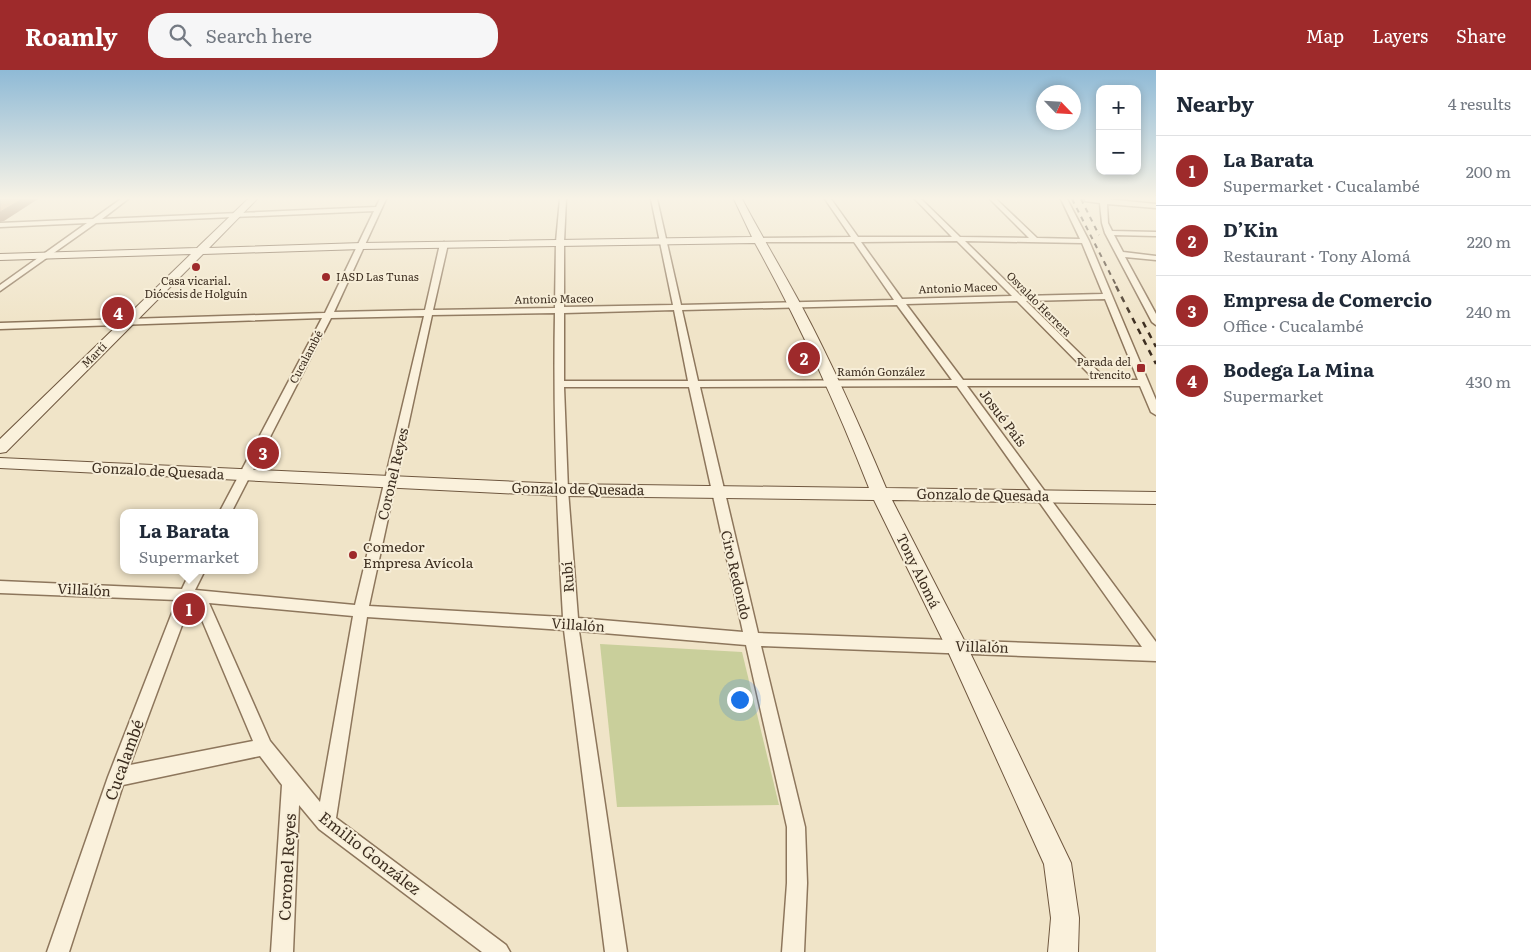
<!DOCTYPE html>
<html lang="en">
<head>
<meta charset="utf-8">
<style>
  body { margin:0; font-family:Literata,serif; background:#f6f6f7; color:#1f2937 }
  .controls { position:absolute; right:15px; top:15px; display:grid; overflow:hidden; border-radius:10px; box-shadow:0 2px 8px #0003 }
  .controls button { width:45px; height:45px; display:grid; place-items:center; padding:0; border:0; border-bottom:1px solid #e0e1e3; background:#fff; color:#1f2937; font:25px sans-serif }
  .compass { position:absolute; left:1036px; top:15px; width:45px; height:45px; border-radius:50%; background:#fff; box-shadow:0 2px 8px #0003; rotate:115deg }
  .you { position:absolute; left:739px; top:629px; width:18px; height:18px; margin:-12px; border:4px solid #fff; border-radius:50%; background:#1a73e8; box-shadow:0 0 0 8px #1a73e833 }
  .badge { display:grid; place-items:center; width:32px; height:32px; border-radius:50%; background:#9e2a2b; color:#fff; font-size:16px; font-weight:700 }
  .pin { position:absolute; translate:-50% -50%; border:2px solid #fff; box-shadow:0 1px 5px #0006 }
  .popup { position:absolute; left:120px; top:439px; width:138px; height:65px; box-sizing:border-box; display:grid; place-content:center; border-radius:10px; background:#fff; filter:drop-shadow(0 1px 4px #0005); font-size:16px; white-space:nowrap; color:#747a83 }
  .popup b { font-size:19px; color:#1f2937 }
  .popup::after { content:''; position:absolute; left:50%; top:100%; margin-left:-10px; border:10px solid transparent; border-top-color:#fff }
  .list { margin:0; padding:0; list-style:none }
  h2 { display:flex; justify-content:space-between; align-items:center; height:65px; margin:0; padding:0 20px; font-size:21px }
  h2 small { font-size:16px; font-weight:400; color:#747a83 }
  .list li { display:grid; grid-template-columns:32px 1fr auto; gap:15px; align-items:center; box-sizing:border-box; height:70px; padding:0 20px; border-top:1px solid #e0e1e3 }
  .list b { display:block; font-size:19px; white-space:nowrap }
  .list p { margin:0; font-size:16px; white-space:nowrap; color:#747a83 }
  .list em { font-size:16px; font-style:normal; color:#747a83 }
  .icon { flex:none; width:28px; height:28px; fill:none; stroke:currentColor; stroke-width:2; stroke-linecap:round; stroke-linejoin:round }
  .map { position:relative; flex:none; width:1156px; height:882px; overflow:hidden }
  header { display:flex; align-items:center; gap:30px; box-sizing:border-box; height:70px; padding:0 25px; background:#9e2a2b; color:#fff }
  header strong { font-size:24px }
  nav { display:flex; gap:28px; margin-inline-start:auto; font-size:18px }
  .search { width:350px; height:45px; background:#f6f6f7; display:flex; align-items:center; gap:12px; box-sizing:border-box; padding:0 18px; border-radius:20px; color:#747a83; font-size:19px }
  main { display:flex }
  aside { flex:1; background:#fff }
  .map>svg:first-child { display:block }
  .green { fill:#c9cf9b }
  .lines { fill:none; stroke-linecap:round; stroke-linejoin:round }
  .street-casing { stroke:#8d765c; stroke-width:3 }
  .secondary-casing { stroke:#6f573f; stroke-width:2 }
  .street { fill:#faf1dc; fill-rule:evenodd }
  .secondary { fill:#faf1dc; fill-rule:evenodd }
  .rail-far1 { stroke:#3d2e20; stroke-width:2; stroke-dasharray:5 5; stroke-linecap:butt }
  .rail { stroke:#3d2e20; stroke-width:2.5; stroke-dasharray:6 6; stroke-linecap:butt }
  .shaded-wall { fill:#916f58 }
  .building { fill:#cf9f7d; stroke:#916f58 }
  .poi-dot { fill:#9e2a2b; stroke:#f7eed8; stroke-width:2 }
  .labels { text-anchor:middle; stroke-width:4; stroke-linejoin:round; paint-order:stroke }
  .far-poi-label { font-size:11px; fill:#3d2e20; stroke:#f7eed8; text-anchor:start }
  .far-street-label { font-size:11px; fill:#3d2e20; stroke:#f7eed8 }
  .street-label { font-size:14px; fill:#3d2e20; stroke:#f7eed8 }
  .poi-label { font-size:14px; fill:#3d2e20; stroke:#f7eed8; text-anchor:start }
  .near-street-label { font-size:16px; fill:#3d2e20; stroke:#f7eed8 }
</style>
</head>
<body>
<header>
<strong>Roamly</strong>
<div class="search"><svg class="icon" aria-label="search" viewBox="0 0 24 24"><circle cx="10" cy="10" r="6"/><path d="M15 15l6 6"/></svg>Search here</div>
<nav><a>Map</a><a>Layers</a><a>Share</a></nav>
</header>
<main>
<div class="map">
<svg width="1156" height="882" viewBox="0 0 1156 882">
  <rect width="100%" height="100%" fill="#f0e4c8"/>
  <!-- green -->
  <polygon class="green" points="600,574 742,582 779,735 617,737"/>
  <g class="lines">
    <defs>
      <g id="street">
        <path d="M121,129h7l-26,20 274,-12 4,-8h6l-52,113 91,-2 15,-66 4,-2 4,2 -15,66 122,-2 1,-66 4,-43h6l-2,43v65l109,-2 -22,-106h6l24,106 213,-5 -40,-58h-96l-4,-2 4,-2 93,-1 -26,-38h6l27,38h94l-37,-38h6l39,38 69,1 -39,-39h6l41,39 43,1 -19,-40h6l22,42 67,159v15l-5,-3 -11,-26h-173l189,256v19l-395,-15 44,181 2,56 -3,69h-22l5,-69v-56l-41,-182 -167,-14 48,321h-22l-41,-322 -197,-13 -31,201 170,127 4,7h-28l-163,-123 -20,-24 -6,147h-22l11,-167 -22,-29 -137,29 -54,167h-22l61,-175 69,-177 -177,-7v-12l182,8 9,-19h14l-10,20 160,15 69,-289 -93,2 -100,195h-12l103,-195 -322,11v-6l325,-10 49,-102 -278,12 -96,68v-6l87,-62 -87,4v-4l93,-4zM957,171l55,55 -110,3 -41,-57zM965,171l117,2 21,51 -82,2zM1105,229l33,81h-31l-81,-79zM1017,231l78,79h-132l-57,-76zM897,235l55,75 -254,1 -16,-71zM674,240l14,71h-124v-68zM555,243c-2,102 2,203 8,304l-194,-11 63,-291zM957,316l185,261 -384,-14 -58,-246zM564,317h125l54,245 -165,-14 -10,-128zM191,531h3l59,140 -123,24zM209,533l144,13 -33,186 -50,-61z"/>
        <polygon points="1085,129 1106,129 1156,134 1156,138 1107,134 1108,153 1112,161 1156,162 1156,166 1114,165 1123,182 1156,186 1156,190 1125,187 1156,244 1156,255 1152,252 1105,163 1102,153 1100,133 1085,131"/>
      </g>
      <path id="secondary" d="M248,129h9l-48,49 153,-5 390,-6 -18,-38h8c19,36 40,71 59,106 32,60 59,121 85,183l270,4v12l-264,-4 72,140 107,223 8,55 -1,34h-30l3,-34 -7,-54 -98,-217 -72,-147 -312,-4 -562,-28v-10l562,26 307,4c-33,-84 -70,-166 -114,-245l-393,6 -159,5 -197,198 -6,1v-14l191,-185 -191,6v-6l197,-6z"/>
    </defs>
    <!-- street casing -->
    <use href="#street" class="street-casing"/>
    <!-- secondary casing -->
    <use href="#secondary" class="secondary-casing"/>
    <!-- street -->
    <use href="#street" class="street"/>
    <!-- secondary -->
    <use href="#secondary" class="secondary"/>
    <!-- rail-far1 -->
    <g class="rail-far1">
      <polyline points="1072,129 1117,217"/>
      <polyline points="1081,129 1099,165"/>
    </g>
    <!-- rail -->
    <g class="rail">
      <polyline points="1116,216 1156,294"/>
      <polyline points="1143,252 1156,277"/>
    </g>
  </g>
  <!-- shaded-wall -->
  <polygon class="shaded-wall" points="22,129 38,129 4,151 0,152 0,142"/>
  <!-- building -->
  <polygon class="building" points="0,129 22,129 0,142"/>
  <!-- sky -->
  <linearGradient id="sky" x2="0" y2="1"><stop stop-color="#8fbad6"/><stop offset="0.51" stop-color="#f8f3e6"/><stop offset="1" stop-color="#f8f3e6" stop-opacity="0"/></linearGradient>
  <rect width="1156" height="252" fill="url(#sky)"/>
  <!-- markers -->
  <g class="poi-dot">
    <circle cx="196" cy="197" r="5"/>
    <circle cx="326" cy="207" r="5"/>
    <rect x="1136" y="293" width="10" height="10" rx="2.5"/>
    <circle cx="353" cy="485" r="5"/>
  </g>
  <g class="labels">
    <!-- far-poi labels -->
    <g class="far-poi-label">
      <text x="336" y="211">IASD Las Tunas</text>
      <text x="196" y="215" text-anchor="middle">Casa vicarial.<tspan x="196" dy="13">Diócesis de Holguín</tspan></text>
      <text x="1131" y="296" text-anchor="end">Parada del<tspan x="1131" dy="13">trencito</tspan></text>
    </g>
    <!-- far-street labels -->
    <g class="far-street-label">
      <text transform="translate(958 218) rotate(-2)" y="4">Antonio Maceo</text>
      <text transform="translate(554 229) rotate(-1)" y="4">Antonio Maceo</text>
      <text transform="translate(1039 234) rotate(45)" y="4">Osvaldo Herrera</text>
      <text transform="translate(94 285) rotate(-45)" y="4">Martí</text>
      <text transform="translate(306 287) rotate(-62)" y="4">Cucalambé</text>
      <text x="881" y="306">Ramón González</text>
    </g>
    <!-- street labels -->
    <g class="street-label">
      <text transform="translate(1003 348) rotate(53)" y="5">Josué País</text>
      <text transform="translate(158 401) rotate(3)" y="5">Gonzalo de Quesada</text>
      <text transform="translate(393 404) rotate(-77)" y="5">Coronel Reyes</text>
      <text transform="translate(578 419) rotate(1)" y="5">Gonzalo de Quesada</text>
      <text transform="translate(983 425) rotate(1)" y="5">Gonzalo de Quesada</text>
      <text transform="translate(918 501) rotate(64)" y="5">Tony Alomá</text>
      <text transform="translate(736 505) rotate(77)" y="5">Ciro Redondo</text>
      <text transform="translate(568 507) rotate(-94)" y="5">Rubí</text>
      <text transform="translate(84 520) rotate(3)" y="5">Villalón</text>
      <text transform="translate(578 555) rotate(4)" y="5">Villalón</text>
      <text transform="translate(982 577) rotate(2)" y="5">Villalón</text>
    </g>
    <!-- poi labels -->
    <g class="poi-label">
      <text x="363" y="482">Comedor<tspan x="363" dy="16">Empresa Avícola</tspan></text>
    </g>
    <!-- near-street labels -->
    <g class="near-street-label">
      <text transform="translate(124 690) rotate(-70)" y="6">Cucalambé</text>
      <text transform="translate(370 783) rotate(38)" y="6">Emilio González</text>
      <text transform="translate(287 797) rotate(-87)" y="6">Coronel Reyes</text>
    </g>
  </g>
</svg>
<div class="controls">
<button>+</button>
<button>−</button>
</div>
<svg class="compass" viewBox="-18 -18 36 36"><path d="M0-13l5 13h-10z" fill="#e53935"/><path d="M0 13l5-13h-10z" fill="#747a83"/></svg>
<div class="you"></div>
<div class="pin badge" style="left:189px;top:539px">1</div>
<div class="popup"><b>La Barata</b>Supermarket</div>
<div class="pin badge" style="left:804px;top:288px">2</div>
<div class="pin badge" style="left:263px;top:383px">3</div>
<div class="pin badge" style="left:118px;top:243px">4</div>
</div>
<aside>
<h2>Nearby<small>4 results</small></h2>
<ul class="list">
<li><span class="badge">1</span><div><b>La Barata</b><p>Supermarket · Cucalambé</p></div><em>200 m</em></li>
<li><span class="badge">2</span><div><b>D’Kin</b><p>Restaurant · Tony Alomá</p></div><em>220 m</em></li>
<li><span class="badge">3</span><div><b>Empresa de Comercio</b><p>Office · Cucalambé</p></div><em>240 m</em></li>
<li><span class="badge">4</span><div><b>Bodega La Mina</b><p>Supermarket</p></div><em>430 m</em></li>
</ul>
</aside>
</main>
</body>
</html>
